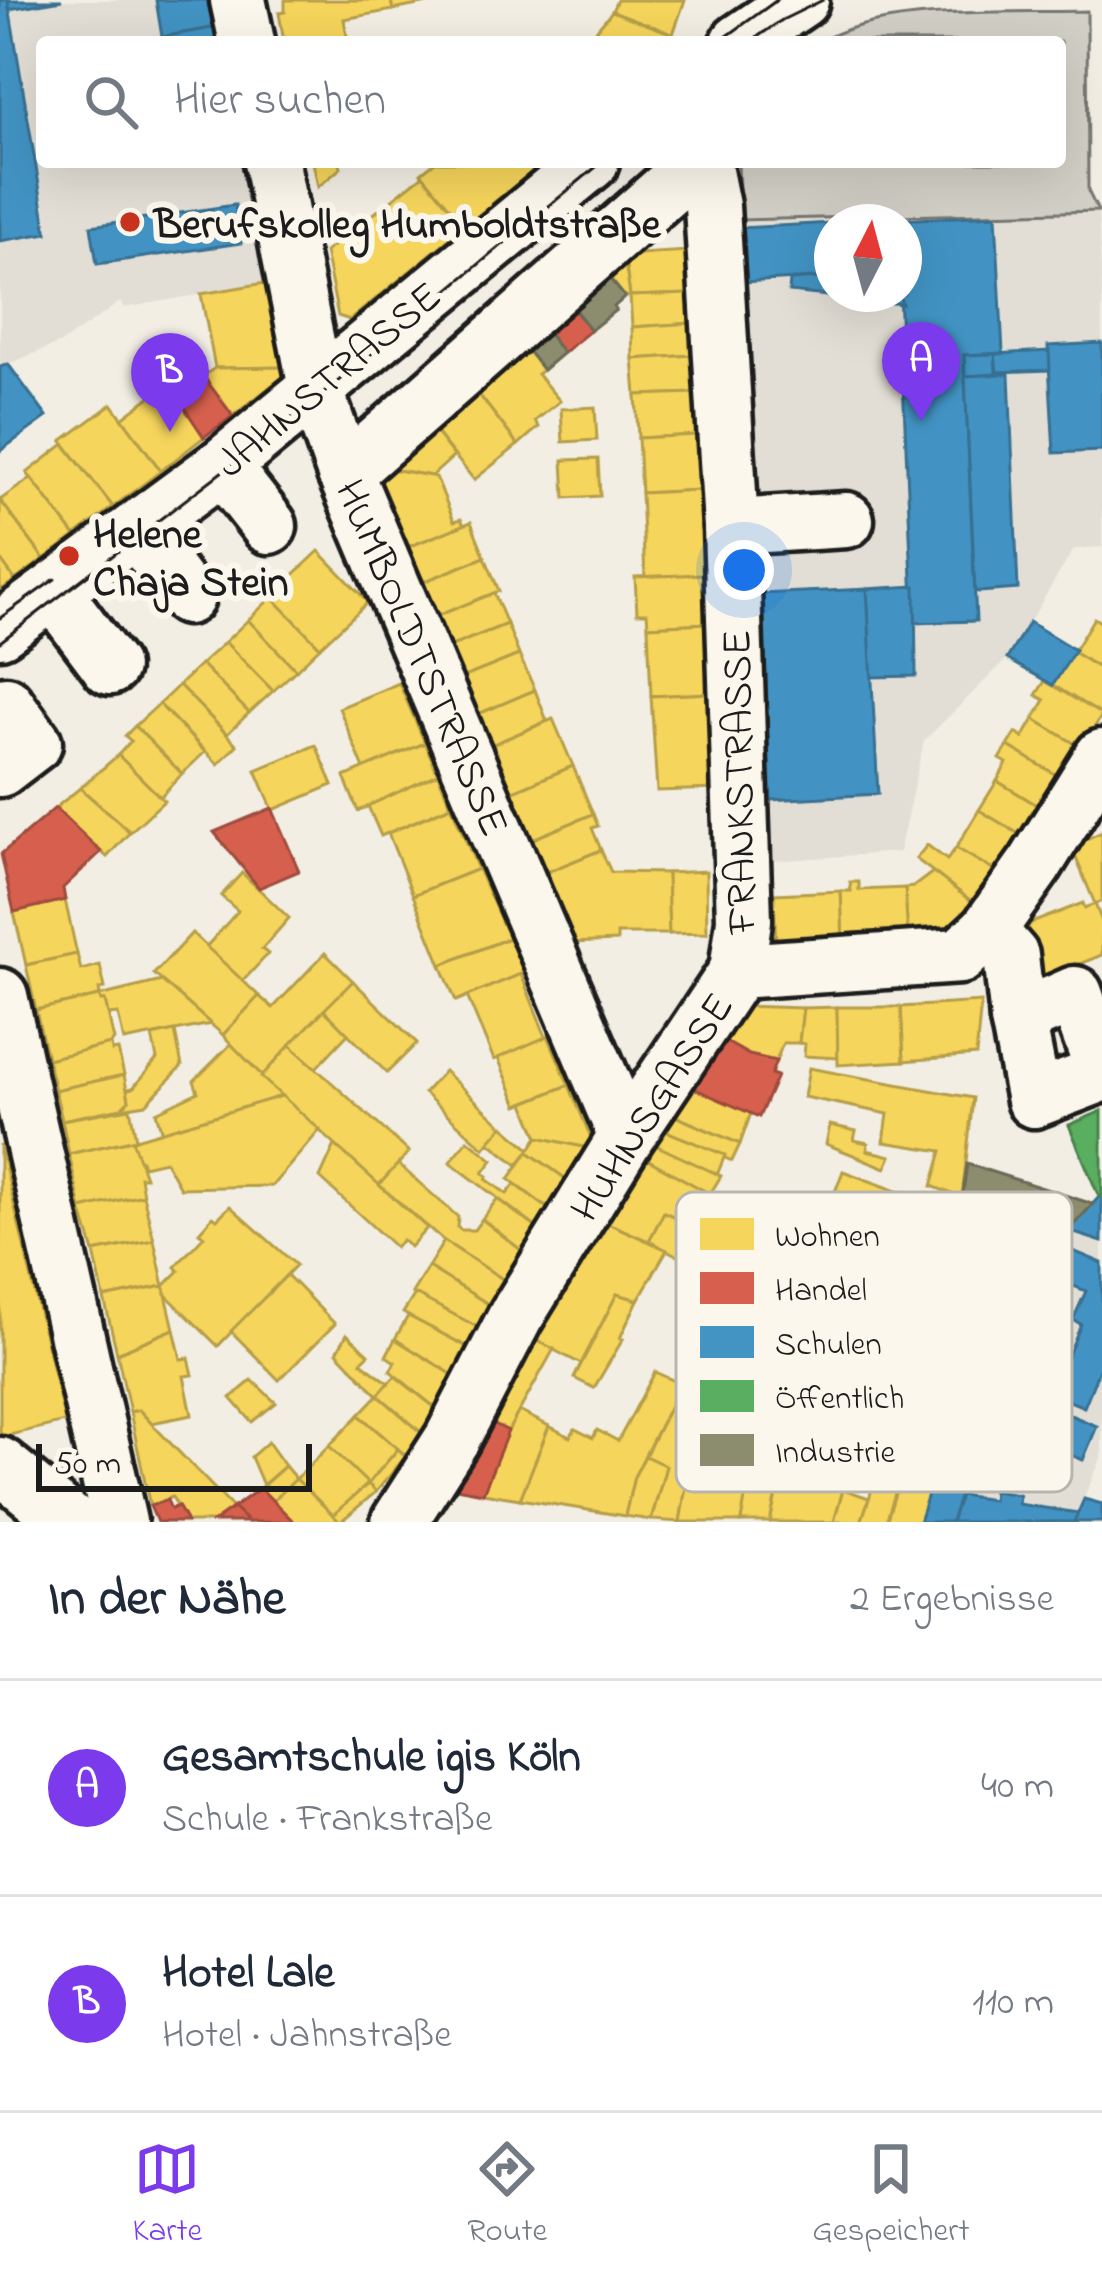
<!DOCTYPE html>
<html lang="de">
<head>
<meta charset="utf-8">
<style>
  body { margin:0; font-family:"Indie Flower",sans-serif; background:#f6f6f7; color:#1f2937 }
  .compass { position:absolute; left:814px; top:204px; width:108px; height:108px; border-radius:50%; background:#fff; box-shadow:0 12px 48px #0002; rotate:6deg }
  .scale { position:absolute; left:36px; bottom:30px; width:276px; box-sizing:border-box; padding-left:12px; border:6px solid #1c1c1c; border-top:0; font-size:33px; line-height:42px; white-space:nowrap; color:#1c1c1c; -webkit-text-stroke:9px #fbf7ec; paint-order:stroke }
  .you { position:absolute; left:744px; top:570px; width:42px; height:42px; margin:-30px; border:9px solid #fff; border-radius:50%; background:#1a73e8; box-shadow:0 0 0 18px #1a73e833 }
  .badge { display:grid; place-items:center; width:78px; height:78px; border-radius:50%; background:#7c3aed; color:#fff; font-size:39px; font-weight:700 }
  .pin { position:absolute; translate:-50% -99px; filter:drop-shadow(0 3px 6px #0008) }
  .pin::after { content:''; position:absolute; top:63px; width:42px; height:36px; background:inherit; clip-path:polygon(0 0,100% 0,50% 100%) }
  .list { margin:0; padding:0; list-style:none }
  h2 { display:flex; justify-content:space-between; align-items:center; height:156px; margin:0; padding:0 48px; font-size:51px }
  h2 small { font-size:39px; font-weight:400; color:#747a83 }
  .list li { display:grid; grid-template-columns:78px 1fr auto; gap:36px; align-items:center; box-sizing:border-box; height:216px; padding:0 48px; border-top:3px solid #e0e1e3 }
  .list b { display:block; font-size:45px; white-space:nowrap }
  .list p { margin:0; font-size:39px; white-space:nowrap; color:#747a83 }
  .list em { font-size:39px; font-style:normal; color:#747a83 }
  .icon { flex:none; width:66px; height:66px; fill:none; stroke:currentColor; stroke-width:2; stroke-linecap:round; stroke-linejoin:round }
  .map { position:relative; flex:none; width:1102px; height:1522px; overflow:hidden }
  .search { position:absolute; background:#fff; box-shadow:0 12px 48px #0002; left:36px; right:36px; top:36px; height:132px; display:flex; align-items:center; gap:30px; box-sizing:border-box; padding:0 42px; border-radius:12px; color:#747a83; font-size:45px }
  .sheet { height:588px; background:#fff }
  nav { display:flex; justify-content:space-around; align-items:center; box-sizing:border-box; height:168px; border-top:3px solid #e0e1e3; background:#fff; font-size:33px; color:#747a83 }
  nav a { display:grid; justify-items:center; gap:6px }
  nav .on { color:#7c3aed }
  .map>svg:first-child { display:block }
  .built { fill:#e2ded5; fill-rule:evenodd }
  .green { fill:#d2cfc6; stroke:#777671; stroke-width:3 }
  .homes { fill:#f6d55c; stroke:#b59e49; stroke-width:3 }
  .shops { fill:#d6604d; stroke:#9e4c3e; stroke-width:3 }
  .schools { fill:#4393c3; stroke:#376f91; stroke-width:3 }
  .public { fill:#5aae61; stroke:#47824c; stroke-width:3 }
  .industry { fill:#8c8c6e; stroke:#6a6a55; stroke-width:3 }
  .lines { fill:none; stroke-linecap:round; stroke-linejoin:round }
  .minor-casing { stroke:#1c1c1c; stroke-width:63 }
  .minor { stroke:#fbf7ec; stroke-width:54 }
  .tram { stroke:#1c1c1c; stroke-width:3 }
  .poi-dot { fill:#c8321e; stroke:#fbf7ec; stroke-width:4.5 }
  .labels { text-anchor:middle; stroke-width:12; stroke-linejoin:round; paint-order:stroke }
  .poi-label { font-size:42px; font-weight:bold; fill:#1c1c1c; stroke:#fbf7ec; text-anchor:start }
  .street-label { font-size:42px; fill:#1c1c1c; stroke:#fbf7ec }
  .key { fill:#fbf7ec; stroke:#b8b5ae; stroke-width:3 }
  .key-label { font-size:33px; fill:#1c1c1c }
</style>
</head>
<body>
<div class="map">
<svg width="1102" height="1522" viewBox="0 0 1102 1522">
  <rect width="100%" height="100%" fill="#f2eee4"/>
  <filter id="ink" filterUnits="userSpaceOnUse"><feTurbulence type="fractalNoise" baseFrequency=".00833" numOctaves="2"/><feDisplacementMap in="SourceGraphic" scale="24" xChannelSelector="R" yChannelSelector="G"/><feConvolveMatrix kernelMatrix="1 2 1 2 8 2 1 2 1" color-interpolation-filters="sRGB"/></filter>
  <g filter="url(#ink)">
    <!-- built -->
    <g class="built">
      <polygon points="0,0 218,0 226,42 42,42 42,162 248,162 271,282 124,308 120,302 63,342 0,367"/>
      <path d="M1098,211l4,77v259l-28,2 -67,110 -83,82 -25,111 -127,9 -48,-641zM832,222h72v72h-72z"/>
      <polygon points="1028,1221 1102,1242 1102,1456 1074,1522 951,1522 992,1422 951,1406"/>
    </g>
    <!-- green -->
    <path class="green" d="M1087,11l1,180 10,20 -358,9 -2,-58h322v-120h-240c58,-37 196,-29 267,-31z"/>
    <!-- homes -->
    <g class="homes">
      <polygon points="285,0 391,0 393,10 344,19 348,42 284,42 279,13 285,12"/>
      <polygon points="391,0 443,0 393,10"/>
      <polygon points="617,0 685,0 673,34 612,11"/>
      <polygon points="612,11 673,34 669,42 586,42"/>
      <polygon points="313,162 340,162 341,168 318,187"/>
      <polygon points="435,162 544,162 465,226 421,173"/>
      <polygon points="423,175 465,226 350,320 338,316 325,252"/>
      <polygon points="687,251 690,294 630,296 624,255"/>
      <polygon points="624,255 630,296 625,297 607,275"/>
      <polygon points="271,282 287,367 215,368 201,294"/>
      <polygon points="690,294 693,323 632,327 630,296"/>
      <polygon points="693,323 694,355 633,359 632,327"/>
      <polygon points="524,346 543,370 537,374 560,401 535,421 539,427 518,445 470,383"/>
      <polygon points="694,355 696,393 636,395 633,359"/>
      <polygon points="287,367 285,375 233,416 203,376 215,368"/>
      <polygon points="168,383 204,437 161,471 122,418"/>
      <polygon points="470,383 518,445 474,480 425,419"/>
      <polygon points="696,393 698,435 638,438 636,395"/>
      <polygon points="112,404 161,471 113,507 62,441"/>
      <polygon points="595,407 597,440 563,442 561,409"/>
      <polygon points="425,419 454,456 432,476 368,465"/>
      <polygon points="698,435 701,490 641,493 638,438"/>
      <polygon points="64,444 113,507 75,536 27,473"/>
      <polygon points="598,459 600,496 565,498 563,460"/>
      <polygon points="368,465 436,477 454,521 461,519 464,525 403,549"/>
      <polygon points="31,478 75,536 44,559 0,500"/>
      <polygon points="701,490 705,574 645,577 641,493"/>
      <polygon points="0,500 44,559 15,580 0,559"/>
      <polygon points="471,522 485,557 418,584 403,549"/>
      <polygon points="319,551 368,602 320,647 271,596"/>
      <polygon points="485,557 499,591 432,618 418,584"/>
      <polygon points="0,559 15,580 0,591"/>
      <polygon points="705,574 708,623 648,626 647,613 637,613 635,577"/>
      <polygon points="494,593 507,624 444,649 432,618"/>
      <polygon points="272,597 320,647 296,670 248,620"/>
      <polygon points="1094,618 1102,623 1102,670 1073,652"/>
      <polygon points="248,620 296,670 273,691 225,642"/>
      <polygon points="708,623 711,693 651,696 648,626"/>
      <polygon points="507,624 519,655 457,680 444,649"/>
      <polygon points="225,642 273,691 249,713 201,664"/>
      <polygon points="1073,652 1102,670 1102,715 1053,685"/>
      <polygon points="519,655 535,690 476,715 457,680"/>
      <polygon points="201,664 249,713 227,734 179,685"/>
      <polygon points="1045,681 1102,715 1082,748 1034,719 1045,700 1036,695"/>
      <polygon points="399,683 425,743 364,769 339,708"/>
      <polygon points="179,685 237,745 218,764 159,704"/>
      <polygon points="535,690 547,721 489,746 476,715"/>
      <polygon points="711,693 717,789 657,791 651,696"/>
      <polygon points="159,704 205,752 182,774 135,726"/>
      <polygon points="553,719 573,766 509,793 489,746"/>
      <polygon points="1034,719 1082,748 1063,779 1008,746 1016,733 1023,738"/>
      <polygon points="135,726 182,774 160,797 118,755 131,741 125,736"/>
      <polygon points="425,743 438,774 358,811 344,777"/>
      <polygon points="316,745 333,785 273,810 256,770"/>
      <polygon points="1008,746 1063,779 1045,810 997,781 1007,763 1000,759"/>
      <polygon points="118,755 164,801 130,832 80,788"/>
      <polygon points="573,766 593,814 528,841 509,793"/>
      <polygon points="438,774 451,806 381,836 368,806"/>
      <polygon points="997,781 1045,810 1027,839 979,810"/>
      <polygon points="80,788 130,832 107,857 55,808"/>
      <polygon points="451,806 478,869 413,895 388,833"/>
      <polygon points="979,810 1027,839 1005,877 956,848"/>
      <polygon points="593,814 598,826 592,828 601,850 542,874 528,841"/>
      <polygon points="1102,832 1102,901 1095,904 1071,846"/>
      <polygon points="927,845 947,860 956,848 1005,877 979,907 916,859"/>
      <polygon points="601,850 611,872 667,873 669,934 617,934 617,941 571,943 542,874"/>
      <polygon points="478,869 509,938 441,965 413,895"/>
      <polygon points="706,871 707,933 669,934 667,873"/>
      <polygon points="933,872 979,907 934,941 908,942 905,888 913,887"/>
      <polygon points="242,873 289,918 262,949 268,954 243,981 206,947 238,911 221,896"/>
      <polygon points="850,882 859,882 859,890 905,888 908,942 843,946 841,891 851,891"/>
      <polygon points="841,891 843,946 776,949 774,894"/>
      <polygon points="65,900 77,954 26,965 14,912"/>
      <polygon points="1083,903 1085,908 1095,904 1102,922 1102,955 1042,979 1021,927"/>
      <polygon points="192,933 259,996 223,1035 154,974"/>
      <polygon points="509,938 524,973 456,1001 441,965"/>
      <polygon points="325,953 353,981 261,1077 223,1035 259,996 273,1008"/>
      <polygon points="77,954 81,970 100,965 105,988 99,989 100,996 36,1010 26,965"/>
      <polygon points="521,974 546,1037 494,1060 467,996"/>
      <polygon points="162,981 211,1024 124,1041 118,1014 108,1015 105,1001 101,1001 99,996"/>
      <polygon points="353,981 417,1043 387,1073 324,1010"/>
      <polygon points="99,996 101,1001 105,1001 114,1040 111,1044 47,1059 36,1010"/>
      <polygon points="981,1002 976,1055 904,1061 901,1007"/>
      <polygon points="740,1006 803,1008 799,1043 783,1043 776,1061 749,1055 719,1038"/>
      <polygon points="837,1007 838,1058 804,1056 805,1044 799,1043 803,1008"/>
      <polygon points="837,1007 901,1007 904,1061 838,1065"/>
      <polygon points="324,1010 348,1034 316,1068 290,1045"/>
      <polygon points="175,1031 182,1066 146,1104 121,1108 129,1100 127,1089 133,1088 157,1059 152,1036"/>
      <polygon points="548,1036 569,1085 518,1105 498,1058"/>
      <polygon points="111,1044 112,1051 118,1050 124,1075 55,1090 47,1059"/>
      <polygon points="231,1044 282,1096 162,1133 156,1112 198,1092 194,1081"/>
      <polygon points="290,1045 409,1152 379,1185 261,1077"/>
      <polygon points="809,1068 973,1098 962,1198 932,1186 942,1151 884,1142 888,1114 804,1097"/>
      <polygon points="444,1071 503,1126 484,1148 424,1093"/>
      <polygon points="124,1075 129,1100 121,1108 62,1120 55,1090"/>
      <polygon points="569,1085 596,1150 538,1137 524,1103"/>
      <polygon points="689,1086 751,1113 740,1144 670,1114"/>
      <polygon points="282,1096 320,1130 272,1186 180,1188 165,1161 143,1166 141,1160 137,1161 132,1140"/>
      <polygon points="130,1108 136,1139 69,1154 62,1120"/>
      <polygon points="670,1114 740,1144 732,1161 661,1129"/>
      <polygon points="830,1125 856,1131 854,1140 868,1143 867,1150 891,1156 886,1168 826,1144"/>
      <polygon points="503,1126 530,1149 518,1165 489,1142"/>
      <polygon points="661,1129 725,1155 717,1175 651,1143"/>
      <polygon points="538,1137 596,1150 573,1184 528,1152"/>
      <polygon points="132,1140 145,1177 140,1177 143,1195 81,1209 69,1154"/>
      <polygon points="468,1140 493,1160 483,1173 488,1176 486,1179 507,1194 515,1184 554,1213 541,1231 450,1162"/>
      <polygon points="651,1143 721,1176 710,1194 643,1157"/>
      <polygon points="0,1144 65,1422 1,1437 0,1434"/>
      <polygon points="335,1145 427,1228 410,1247 402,1240 395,1247 320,1178"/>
      <polygon points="528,1152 573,1184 554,1213 509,1179"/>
      <polygon points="643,1157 710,1194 715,1212 706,1231 664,1212 649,1241 601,1220"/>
      <polygon points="398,1164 458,1217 457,1227 461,1230 474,1230 482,1219 526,1254 507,1282 444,1241 379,1185"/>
      <polygon points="843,1171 924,1201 920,1212 997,1242 978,1292 897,1262 902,1251 824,1221"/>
      <polygon points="143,1195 154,1240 94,1252 81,1209"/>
      <polygon points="497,1199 541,1231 526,1254 482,1219"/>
      <polygon points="230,1206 296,1265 218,1346 167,1296 164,1286 179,1271 175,1267 204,1236 199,1232 213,1216 217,1219"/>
      <polygon points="664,1212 706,1231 709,1244 698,1266 649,1241"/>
      <polygon points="601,1220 667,1250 638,1300 617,1294 581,1364 527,1336"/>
      <polygon points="154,1240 164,1286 104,1298 94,1252"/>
      <polygon points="444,1241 507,1282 493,1307 428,1267"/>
      <polygon points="428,1267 493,1307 481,1329 412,1293"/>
      <polygon points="287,1275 335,1324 279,1380 231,1331"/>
      <polygon points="164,1286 174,1329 117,1353 104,1298"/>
      <polygon points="415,1294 481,1329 471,1349 403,1313"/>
      <polygon points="617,1294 638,1300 620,1338 623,1339 594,1388 574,1378"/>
      <polygon points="408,1316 471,1349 456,1377 395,1339"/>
      <polygon points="174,1329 181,1359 189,1358 193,1375 184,1376 192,1415 151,1423 139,1410 130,1412 117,1353"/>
      <polygon points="347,1334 369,1354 361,1362 389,1383 378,1395 337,1352"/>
      <polygon points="527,1336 554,1349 508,1431 481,1417"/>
      <polygon points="395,1339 456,1377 438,1410 390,1371 395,1362 386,1356"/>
      <polygon points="655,1372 681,1384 634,1477 625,1516 520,1499 549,1426 570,1437 575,1429 593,1438 597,1430 618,1441"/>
      <polygon points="395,1376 438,1410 424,1435 378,1395"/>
      <polygon points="685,1376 713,1388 695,1452 688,1450 681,1469 689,1470 680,1522 651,1520 666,1466 645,1456"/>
      <polygon points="252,1380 276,1403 252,1422 231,1398"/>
      <polygon points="378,1395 424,1435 406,1456 359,1415"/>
      <polygon points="139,1410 151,1423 233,1508 213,1522 187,1522 172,1497 150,1506 130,1412"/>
      <polygon points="519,1411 549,1426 520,1499 483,1493 503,1440"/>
      <polygon points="359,1415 398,1449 368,1484 329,1446"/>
      <polygon points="268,1442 285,1466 263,1485 251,1457"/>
      <polygon points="329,1446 368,1484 333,1515 296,1479"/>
      <polygon points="398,1449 406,1456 376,1492 368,1484"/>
      <polygon points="894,1452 907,1457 886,1522 861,1522 879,1469 886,1472"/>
      <polygon points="645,1456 666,1466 651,1520 625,1516 634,1477"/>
      <polygon points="700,1461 752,1467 741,1522 680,1522 689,1470 698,1471"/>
      <polygon points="285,1466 296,1479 273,1501 260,1488"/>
      <polygon points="781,1472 846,1482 834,1522 770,1522"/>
      <polygon points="902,1472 932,1482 919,1522 886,1522"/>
      <polygon points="749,1475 779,1479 770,1522 741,1522"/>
      <polygon points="296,1479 333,1515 340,1522 294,1522 273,1501"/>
      <polygon points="368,1484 376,1492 340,1522 333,1515"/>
      <polygon points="843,1489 869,1498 861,1522 834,1522"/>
    </g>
    <!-- shops -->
    <g class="shops">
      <polygon points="570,305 591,330 563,353 542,327"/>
      <polygon points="194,364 233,416 204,437 168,383"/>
      <polygon points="55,808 101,852 63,888 65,900 14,912 1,854"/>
      <polygon points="272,808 299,871 259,888 214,832"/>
      <polygon points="719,1038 749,1055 776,1061 771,1074 777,1076 759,1117 689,1086"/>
      <polygon points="481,1417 508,1431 483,1493 451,1487"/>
      <polygon points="260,1488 294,1522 248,1522 233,1508"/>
      <polygon points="167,1500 171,1509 178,1506 187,1522 157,1522 150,1506"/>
      <polygon points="233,1508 248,1522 213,1522"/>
    </g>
    <!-- schools -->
    <g class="schools">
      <polygon points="0,0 8,0 47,233 0,241"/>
      <polygon points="8,0 62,0 9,9"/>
      <polygon points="156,0 214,0 218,27 162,37"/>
      <polygon points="218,27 221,42 156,42 162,37"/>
      <polygon points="235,205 241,243 97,264 91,226"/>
      <polygon points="996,215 1003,353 964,355 976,621 914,623 899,294 904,294 904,222 896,220"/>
      <polygon points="832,223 832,277 743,282 740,228"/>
      <polygon points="832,277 832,294 899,294 902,304 789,292 790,280"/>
      <polygon points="1102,343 1102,451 1054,453 1048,346"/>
      <polygon points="1049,351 1050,370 997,372 995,354"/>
      <polygon points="995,354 996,374 965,376 964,355"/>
      <polygon points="8,364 47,417 0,451 0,367"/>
      <polygon points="1009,374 1018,589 979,592 975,591 965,376"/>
      <polygon points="915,586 916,676 871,677 867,589"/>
      <polygon points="867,589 878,794 771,800 760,594"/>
      <polygon points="1029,622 1075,650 1053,685 1007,659"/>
      <polygon points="1102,1196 1102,1242 1068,1231 1099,1197"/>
      <polygon points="1037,1236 1102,1263 1102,1372 1099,1370 1084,1407 1052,1394 1081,1324 1073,1320 1086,1291 1059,1280 1011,1397 977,1383"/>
      <polygon points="1063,1412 1097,1426 1083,1460 1049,1446"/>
      <polygon points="932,1482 961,1492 951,1522 919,1522"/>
      <polygon points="993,1491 1019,1495 1018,1504 1078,1513 1074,1522 951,1522 960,1495 992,1500"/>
      <polygon points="1084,1499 1102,1504 1102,1522 1074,1522"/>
    </g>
    <!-- public -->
    <polygon class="public" points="1102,1111 1102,1196 1099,1197 1069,1125"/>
    <!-- industry -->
    <g class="industry">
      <polygon points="607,275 625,297 614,307 616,310 591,330 570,304"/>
      <polygon points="544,329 563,353 543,370 524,346"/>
      <polygon points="967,1164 1093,1204 1068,1231 1028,1221 962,1198"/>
    </g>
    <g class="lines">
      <defs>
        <g id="minor">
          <polyline points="238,0 247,42"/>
          <polyline points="739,42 801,0"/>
          <polyline points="271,162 318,398 345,473 626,1137"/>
          <polyline points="222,466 269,526"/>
          <polyline points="345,473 698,162"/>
          <polyline points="731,527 846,520"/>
          <polyline points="136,530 187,597"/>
          <polyline points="53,591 110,667"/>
          <polyline points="0,630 222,466 591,162"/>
          <polyline points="0,769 34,743 6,704"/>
          <polyline points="988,930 1011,956 1018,1019 1034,1100 1102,1074"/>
          <polyline points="737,971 960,956 988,930 1035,864 1102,757"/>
          <polyline points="0,996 119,1522"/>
          <polyline points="1018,1019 1075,994 1102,1068"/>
          <polyline points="0,1465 70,1522"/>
          <polyline points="399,1522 452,1439 516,1316 626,1137 737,971 744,920 731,527 712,206 703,162"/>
        </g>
      </defs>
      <!-- minor casing -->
      <use href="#minor" class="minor-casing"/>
      <!-- minor -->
      <use href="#minor" class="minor"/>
      <!-- tram -->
      <g class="tram">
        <polyline points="719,42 777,0"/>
        <polyline points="750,42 782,20 823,0"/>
        <polyline points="0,618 55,579"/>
        <polyline points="0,642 318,398 602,162"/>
      </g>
    </g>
  </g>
  <!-- markers -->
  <g class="poi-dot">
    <circle cx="130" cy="222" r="12"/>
    <circle cx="69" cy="556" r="12"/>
  </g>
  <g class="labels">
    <!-- poi labels -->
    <g class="poi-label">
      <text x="154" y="237">Berufskolleg Humboldtstraße</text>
      <text x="93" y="547">Helene<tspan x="93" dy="48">Chaja Stein</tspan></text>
    </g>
    <!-- street labels -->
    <g class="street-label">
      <text transform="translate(327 378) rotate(-40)" y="15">JAHNSTRASSE</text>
      <text transform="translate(424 657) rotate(67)" y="15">HUMBOLDTSTRASSE</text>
      <text transform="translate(737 782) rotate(-91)" y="15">FRANKSTRASSE</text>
      <text transform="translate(650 1106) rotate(-57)" y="15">HUHNSGASSE</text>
    </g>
  </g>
  <!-- legend -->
  <rect x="676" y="1192" width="396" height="300" rx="18" class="key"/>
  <rect x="700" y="1218" width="54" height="32" fill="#f6d55c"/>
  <rect x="700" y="1272" width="54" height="32" fill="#d6604d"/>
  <rect x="700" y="1326" width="54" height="32" fill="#4393c3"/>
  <rect x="700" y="1380" width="54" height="32" fill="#5aae61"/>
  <rect x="700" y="1434" width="54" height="32" fill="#8c8c6e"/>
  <g class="key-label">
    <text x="775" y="1246">Wohnen</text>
    <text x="775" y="1300">Handel</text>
    <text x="775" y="1354">Schulen</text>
    <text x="775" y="1408">Öffentlich</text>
    <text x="775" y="1462">Industrie</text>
  </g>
</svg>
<svg class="compass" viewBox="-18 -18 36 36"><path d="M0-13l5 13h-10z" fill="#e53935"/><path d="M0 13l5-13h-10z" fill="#747a83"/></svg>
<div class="scale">50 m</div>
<div class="you"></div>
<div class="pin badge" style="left:921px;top:421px">A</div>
<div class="pin badge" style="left:170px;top:432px">B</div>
<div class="search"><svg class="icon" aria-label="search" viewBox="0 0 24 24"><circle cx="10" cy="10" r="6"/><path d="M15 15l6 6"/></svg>Hier suchen</div>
</div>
<section class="sheet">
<h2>In der Nähe<small>2 Ergebnisse</small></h2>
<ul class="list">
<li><span class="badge">A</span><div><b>Gesamtschule igis Köln</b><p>Schule · Frankstraße</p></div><em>40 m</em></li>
<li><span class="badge">B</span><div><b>Hotel Lale</b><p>Hotel · Jahnstraße</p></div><em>110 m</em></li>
</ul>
</section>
<nav>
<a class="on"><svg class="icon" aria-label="map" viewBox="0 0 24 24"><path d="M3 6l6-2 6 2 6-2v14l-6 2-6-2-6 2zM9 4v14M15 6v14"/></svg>Karte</a>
<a><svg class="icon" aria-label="directions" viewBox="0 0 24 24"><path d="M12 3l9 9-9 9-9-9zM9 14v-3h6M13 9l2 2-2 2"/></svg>Route</a>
<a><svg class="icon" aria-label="saved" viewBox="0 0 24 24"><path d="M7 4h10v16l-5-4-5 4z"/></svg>Gespeichert</a>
</nav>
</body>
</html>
